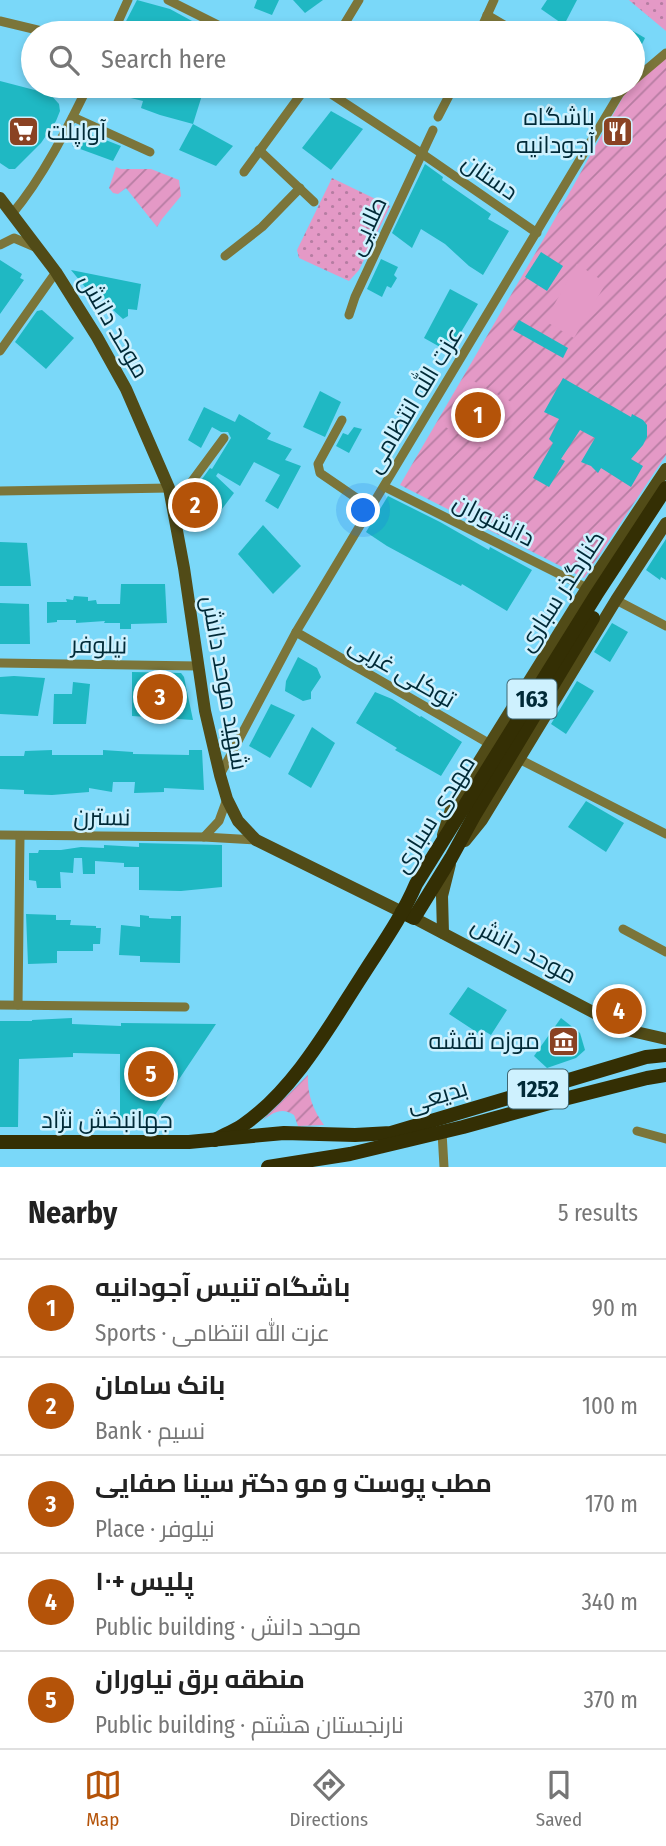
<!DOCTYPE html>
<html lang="en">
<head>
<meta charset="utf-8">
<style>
  body { margin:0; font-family:"Fira Sans Condensed",Cairo,sans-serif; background:#f2f2f2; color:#222 }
  .you { position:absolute; left:364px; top:511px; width:24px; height:24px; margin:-18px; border:5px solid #fff; border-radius:50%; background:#1a73e8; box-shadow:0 0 0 10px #1a73e833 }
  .badge { display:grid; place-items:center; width:46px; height:46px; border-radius:50%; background:#b45309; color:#fff; font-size:23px; font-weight:700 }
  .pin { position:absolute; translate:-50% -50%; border:4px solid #fff; box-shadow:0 2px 7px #0006 }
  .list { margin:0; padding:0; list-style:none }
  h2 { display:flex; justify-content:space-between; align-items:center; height:91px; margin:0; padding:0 28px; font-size:30px }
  h2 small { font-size:23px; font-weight:400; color:#767676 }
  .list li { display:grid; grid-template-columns:46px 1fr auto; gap:21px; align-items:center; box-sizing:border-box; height:98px; padding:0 28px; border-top:2px solid #e0e0e0 }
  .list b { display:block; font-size:26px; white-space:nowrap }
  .list p { margin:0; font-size:23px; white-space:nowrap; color:#767676 }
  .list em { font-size:23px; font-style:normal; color:#767676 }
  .icon { flex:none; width:38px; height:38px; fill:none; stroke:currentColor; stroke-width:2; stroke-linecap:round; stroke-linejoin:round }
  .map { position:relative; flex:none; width:666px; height:1167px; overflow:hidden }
  .search { position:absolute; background:#fff; box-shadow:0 4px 10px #0003; left:21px; right:21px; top:21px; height:77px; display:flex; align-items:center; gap:18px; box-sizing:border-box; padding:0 24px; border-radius:38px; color:#767676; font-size:26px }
  .sheet { height:581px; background:#fff }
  nav { display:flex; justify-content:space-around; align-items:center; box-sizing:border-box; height:98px; border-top:2px solid #e0e0e0; background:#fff; font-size:19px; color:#767676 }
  nav a { display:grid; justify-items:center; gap:4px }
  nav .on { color:#b45309 }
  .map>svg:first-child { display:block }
  .grass { fill:url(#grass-dots) }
  .garden { fill:url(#garden-furrows) }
  .pitch { fill:#e499c6 }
  .building { fill:#1fb8c3 }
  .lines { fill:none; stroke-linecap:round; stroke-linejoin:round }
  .minor { stroke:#7b753a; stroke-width:9 }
  .secondary { stroke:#514b17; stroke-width:12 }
  .primary { stroke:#342f04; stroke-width:14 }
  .labels { text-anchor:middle; stroke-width:5; stroke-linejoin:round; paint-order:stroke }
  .shield { fill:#cef1fe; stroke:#3e6673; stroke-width:2 }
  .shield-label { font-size:23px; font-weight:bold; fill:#002a37 }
  .poi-label { font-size:24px; fill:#002a37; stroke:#cef1fe; text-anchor:end }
  .street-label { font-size:24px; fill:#002a37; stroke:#cef1fe }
</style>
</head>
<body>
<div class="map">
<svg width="666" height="1167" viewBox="0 0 666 1167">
  <defs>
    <pattern id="grass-dots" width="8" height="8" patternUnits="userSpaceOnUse" patternTransform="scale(1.75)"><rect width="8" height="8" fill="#e499c6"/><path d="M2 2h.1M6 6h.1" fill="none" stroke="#b67da2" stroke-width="1.8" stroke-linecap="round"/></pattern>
    <pattern id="garden-furrows" width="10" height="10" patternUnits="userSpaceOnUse" patternTransform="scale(1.75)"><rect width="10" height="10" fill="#e499c6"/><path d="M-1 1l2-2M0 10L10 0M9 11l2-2" fill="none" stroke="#b67da2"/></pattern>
  </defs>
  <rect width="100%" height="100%" fill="#7ad8f9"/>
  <!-- grass -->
  <g class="grass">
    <polygon points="629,0 666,0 666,31 630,1"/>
    <polygon points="332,178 390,206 359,270 349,281 299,258 297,250"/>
  </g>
  <!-- garden -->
  <g class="garden">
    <polygon points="666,57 666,455 584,578 400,485 543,240 624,95 639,79"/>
    <polygon points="116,167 121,169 151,169 179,180 181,196 162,219 157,227 126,188 118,194 113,193 109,188"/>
    <path d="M308,1075c-1,19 5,35 16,50l-26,1 -4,-11c-12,-8 -20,-3 -31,5z"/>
  </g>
  <!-- pitch -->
  <g class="pitch">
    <polygon points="577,264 606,283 574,338 545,321"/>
    <polygon points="468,378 515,404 489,452 442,425"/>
  </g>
  <!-- building -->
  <g class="building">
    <polygon points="137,0 170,9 214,33 132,33 122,29"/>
    <polygon points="257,0 279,0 272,15 254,8"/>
    <polygon points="293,0 323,0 305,13"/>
    <polygon points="547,0 577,0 564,25 541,9"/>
    <polygon points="633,31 645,38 633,62"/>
    <polygon points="0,81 50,94 59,104 60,111 56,121 41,143 15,169 9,169 0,163"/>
    <polygon points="95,86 155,86 169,91 171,86 184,86 203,92 193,124 160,115 141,108 143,101 94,89"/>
    <polygon points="331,111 363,129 331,170 302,148"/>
    <polygon points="193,124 233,146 216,166 179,150"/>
    <polygon points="80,130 121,146 113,161 72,146"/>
    <polygon points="425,164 443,177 442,180 491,214 488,219 509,231 483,275 469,266 445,244 421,229 412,248 392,233"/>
    <polygon points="541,252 563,266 547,291 525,277"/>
    <polygon points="381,259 398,267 394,275 397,278 391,288 387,286 382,297 367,289"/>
    <polygon points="0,260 22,274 20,278 24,280 0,314"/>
    <polygon points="71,270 141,284 137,310 128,309 128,316 123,319 113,310 113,304 104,301 105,298 100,297 101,290 85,287"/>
    <polygon points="450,289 478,304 449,352 424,338"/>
    <polygon points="42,310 74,338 46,369 15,342 37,311"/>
    <polygon points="519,320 568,348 563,358 513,330"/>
    <polygon points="563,378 631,417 632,414 643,420 647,425 647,437 643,445 631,459 643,466 631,487 601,468 598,473 591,466 581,462 595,438 580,430 561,459 565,461 549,487 533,478 553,443 549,439 559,419 544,412"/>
    <polygon points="320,391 341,402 325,437 303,427"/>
    <polygon points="204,407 235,422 239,414 271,433 267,439 292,449 285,460 301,466 278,509 265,501 280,475 254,462 240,486 218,473 216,476 234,493 213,521 197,486 210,468 212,469 231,438 228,432 221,432 212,427 201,448 188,440"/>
    <polygon points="354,427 362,429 349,453 336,446 343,433 348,435"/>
    <polygon points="388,496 440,522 489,550 490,547 532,570 507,611 462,584 461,586 387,546 366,532"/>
    <polygon points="263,525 301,566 273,594 238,554"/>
    <polygon points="666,539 666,580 661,577 660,580 646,570"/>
    <polygon points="0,542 27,543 31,586 0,586"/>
    <polygon points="121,584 165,584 167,623 131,624 131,629 120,629 120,623 104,623 105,621 76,623 76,620 57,620 57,622 47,623 47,602 67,602 66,599 73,600 74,596 88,597 88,601 96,600 97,604 120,604"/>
    <polygon points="0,603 29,604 30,644 0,644"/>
    <polygon points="612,623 628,632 610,662 594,652"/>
    <polygon points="298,657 317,668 321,677 311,692 311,699 303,701 285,691 286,681"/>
    <polygon points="132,672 181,673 184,677 193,720 132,716"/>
    <polygon points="14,676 45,678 38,716 0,714 0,677"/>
    <polygon points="577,681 594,691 566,734 551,724"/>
    <polygon points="73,682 90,684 86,724 53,724 54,694 72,694"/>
    <polygon points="375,692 392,699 420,717 421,716 462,742 441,776 395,750 397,748 356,723"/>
    <polygon points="271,704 295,715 270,758 249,746"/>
    <polygon points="312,727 335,743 311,788 288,774"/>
    <polygon points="52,750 52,755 103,755 103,750 133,752 133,754 189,755 189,750 202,750 204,790 164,788 164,792 134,793 135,782 113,782 112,792 89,788 89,792 52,795 24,794 24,790 0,789 0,756 24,756 25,751"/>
    <polygon points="586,801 624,823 606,852 568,827"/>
    <polygon points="139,843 222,845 222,887 181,891 139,890 139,867 124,867 124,863 95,861 95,874 83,874 82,858 74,858 73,873 60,872 61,888 37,888 36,881 29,880 29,853 38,853 39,850 61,850 81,847 104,848 104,845 139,847"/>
    <polygon points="26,914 56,915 56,920 71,920 70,925 96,926 96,928 101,928 100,944 93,944 93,951 57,951 57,963 28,964"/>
    <polygon points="140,915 149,916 149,918 171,919 171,916 181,916 180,963 140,962 140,956 119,955 121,925 140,927"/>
    <polygon points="468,987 507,1010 491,1035 481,1029 478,1033 449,1014"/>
    <polygon points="72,1018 72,1024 121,1026 121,1023 216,1024 149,1124 120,1124 120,1054 73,1053 73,1057 19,1059 18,1127 0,1127 0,1021 32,1021 32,1020"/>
    <polygon points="561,1018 580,1033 585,1050 576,1058 547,1068 534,1056"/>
  </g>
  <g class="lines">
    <!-- minor -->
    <g class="minor">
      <polyline points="168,0 234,33"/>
      <polyline points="487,15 518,33"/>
      <polyline points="0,21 50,33"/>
      <polyline points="113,33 128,0"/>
      <polyline points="339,33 359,0"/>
      <polyline points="479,33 494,0"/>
      <polyline points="633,81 666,53"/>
      <polyline points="319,86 421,153 537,233"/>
      <polyline points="608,86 620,93"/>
      <polyline points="73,117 150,152"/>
      <polyline points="438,117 454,86"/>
      <polyline points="259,150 314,202"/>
      <polyline points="244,172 307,86"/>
      <path d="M12,214c31,-37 55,-85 76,-128"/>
      <polyline points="0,245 14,238 35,247"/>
      <polyline points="225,256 262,227 300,188"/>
      <polyline points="349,315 355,297 433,130"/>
      <polyline points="0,351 56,272"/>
      <polyline points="342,420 318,464 320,473 371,508"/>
      <polyline points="385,487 587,588"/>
      <polyline points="0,491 169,488"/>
      <polyline points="173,507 224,438"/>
      <polyline points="616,600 666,626"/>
      <polyline points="296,632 490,744"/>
      <polyline points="0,663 198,666"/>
      <polyline points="519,759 666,834"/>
      <polyline points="220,775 296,632 620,93 627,86"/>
      <polyline points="0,835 204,837 256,840"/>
      <polyline points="204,837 219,821 227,799"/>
      <polyline points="623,929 666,952"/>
      <polyline points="0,1005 185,1007"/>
      <polyline points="18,1005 20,836"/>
      <polyline points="637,1131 666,1139"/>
      <polyline points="442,1132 444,1167"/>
    </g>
    <!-- secondary -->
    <g class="secondary">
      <polyline points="0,198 56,272 97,337 126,389 169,488 184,568 205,711 220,775 227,799 238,821 256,840 402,912"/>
      <polyline points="443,835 453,803 587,588 666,469"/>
      <polyline points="465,841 482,820 616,600 666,523"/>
      <polyline points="414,918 627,1030 666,1039"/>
      <polyline points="443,933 442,896 450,864"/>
    </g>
    <!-- primary -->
    <g class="primary">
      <polyline points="402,912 414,918 451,858 474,816 593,618"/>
      <path d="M215,1140c9,-5 19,-9 28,-15 51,-35 86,-98 119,-149 19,-30 40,-59 54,-92l180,-289 70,-107"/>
      <polyline points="0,1142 189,1142 284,1133 355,1135 391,1133 646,1057 666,1055"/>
      <polyline points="268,1167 350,1154 463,1127 564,1099 647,1078 666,1075"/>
    </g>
  </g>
  <!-- icons -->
  <defs>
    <symbol id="restaurant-square" viewBox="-11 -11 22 22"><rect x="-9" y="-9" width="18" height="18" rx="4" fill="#8a4223" stroke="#cef1fe"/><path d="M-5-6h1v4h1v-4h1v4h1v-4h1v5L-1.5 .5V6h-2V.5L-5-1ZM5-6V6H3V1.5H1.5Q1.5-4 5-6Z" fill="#fff"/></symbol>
    <symbol id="supermarket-square" viewBox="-11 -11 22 22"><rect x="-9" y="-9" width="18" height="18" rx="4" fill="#8a4223" stroke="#cef1fe"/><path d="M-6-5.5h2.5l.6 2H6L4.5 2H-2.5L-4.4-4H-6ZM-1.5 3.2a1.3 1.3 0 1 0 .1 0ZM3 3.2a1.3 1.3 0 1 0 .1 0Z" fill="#fff"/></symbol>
    <symbol id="museum-square" viewBox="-11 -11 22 22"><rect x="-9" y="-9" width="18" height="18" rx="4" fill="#8a4223" stroke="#cef1fe"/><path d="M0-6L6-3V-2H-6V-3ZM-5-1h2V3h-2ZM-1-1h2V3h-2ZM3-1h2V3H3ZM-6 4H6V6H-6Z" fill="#fff"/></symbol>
  </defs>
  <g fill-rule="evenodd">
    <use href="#restaurant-square" x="600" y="114" width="35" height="35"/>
    <use href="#supermarket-square" x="6" y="114" width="35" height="35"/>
    <use href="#museum-square" x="546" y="1024" width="35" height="35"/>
  </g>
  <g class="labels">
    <!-- shield labels -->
    <g class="shield">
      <rect x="507.5" y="679.5" width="49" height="39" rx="5"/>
      <rect x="508" y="1069.5" width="60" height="39" rx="5"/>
    </g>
    <g class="shield-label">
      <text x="532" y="707">163</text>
      <text x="538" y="1097">1252</text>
    </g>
    <!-- poi labels -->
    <g class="poi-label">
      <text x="595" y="125">باشگاه<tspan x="595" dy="28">آجودانیه</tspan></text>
      <text x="47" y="140" text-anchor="start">آواپلت</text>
      <text x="540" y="1049">موزه نقشه</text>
    </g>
    <!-- street labels -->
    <g class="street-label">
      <text transform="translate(490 177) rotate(35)" y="8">دستان</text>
      <text transform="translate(367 226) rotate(-65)" y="8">طلایی</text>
      <text transform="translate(114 326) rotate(60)" y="8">موحد دانش</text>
      <text transform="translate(414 400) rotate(-59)" y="8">عزت الله انتظامی</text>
      <text transform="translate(494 520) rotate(27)" y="8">دانشوران</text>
      <text transform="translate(561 591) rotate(-57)" y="8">کنارگذر سباری</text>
      <text transform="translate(99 645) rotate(1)" y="8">نیلوفر</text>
      <text transform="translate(402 672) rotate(30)" y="8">توکلی غربی</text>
      <text transform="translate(225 683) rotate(80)" y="8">شهید موحد دانش</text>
      <text transform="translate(434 814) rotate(-58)" y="8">مهدی سباری</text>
      <text transform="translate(102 817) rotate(1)" y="8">نسترن</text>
      <text transform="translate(524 950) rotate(28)" y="8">موحد دانش</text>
      <text transform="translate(437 1096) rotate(-17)" y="8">بدیعی</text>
      <text x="107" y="1128">جهانبخش نژاد</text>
    </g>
  </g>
</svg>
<div class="you"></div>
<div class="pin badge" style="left:478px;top:415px">1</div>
<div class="pin badge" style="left:195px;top:505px">2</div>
<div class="pin badge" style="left:160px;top:697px">3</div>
<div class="pin badge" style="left:619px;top:1011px">4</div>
<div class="pin badge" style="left:151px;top:1074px">5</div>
<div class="search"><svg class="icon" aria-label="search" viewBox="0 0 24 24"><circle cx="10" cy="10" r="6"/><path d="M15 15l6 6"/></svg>Search here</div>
</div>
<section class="sheet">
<h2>Nearby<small>5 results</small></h2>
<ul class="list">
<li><span class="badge">1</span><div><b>باشگاه تنیس آجودانیه</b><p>Sports · عزت الله انتظامی</p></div><em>90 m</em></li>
<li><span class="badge">2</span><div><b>بانک سامان</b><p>Bank · نسیم</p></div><em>100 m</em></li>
<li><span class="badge">3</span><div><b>مطب پوست و مو دکتر سینا صفایی</b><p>Place · نیلوفر</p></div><em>170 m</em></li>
<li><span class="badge">4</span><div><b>پلیس +۱۰</b><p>Public building · موحد دانش</p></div><em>340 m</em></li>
<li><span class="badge">5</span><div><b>منطقه برق نیاوران</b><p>Public building · نارنجستان هشتم</p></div><em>370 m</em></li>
</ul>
</section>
<nav>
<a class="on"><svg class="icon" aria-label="map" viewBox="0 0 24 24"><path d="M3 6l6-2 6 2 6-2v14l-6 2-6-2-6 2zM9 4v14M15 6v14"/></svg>Map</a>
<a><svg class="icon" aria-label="directions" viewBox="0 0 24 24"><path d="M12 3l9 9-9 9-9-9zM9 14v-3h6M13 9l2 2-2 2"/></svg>Directions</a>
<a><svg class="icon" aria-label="saved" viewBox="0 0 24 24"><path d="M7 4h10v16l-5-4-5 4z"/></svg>Saved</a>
</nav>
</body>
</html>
